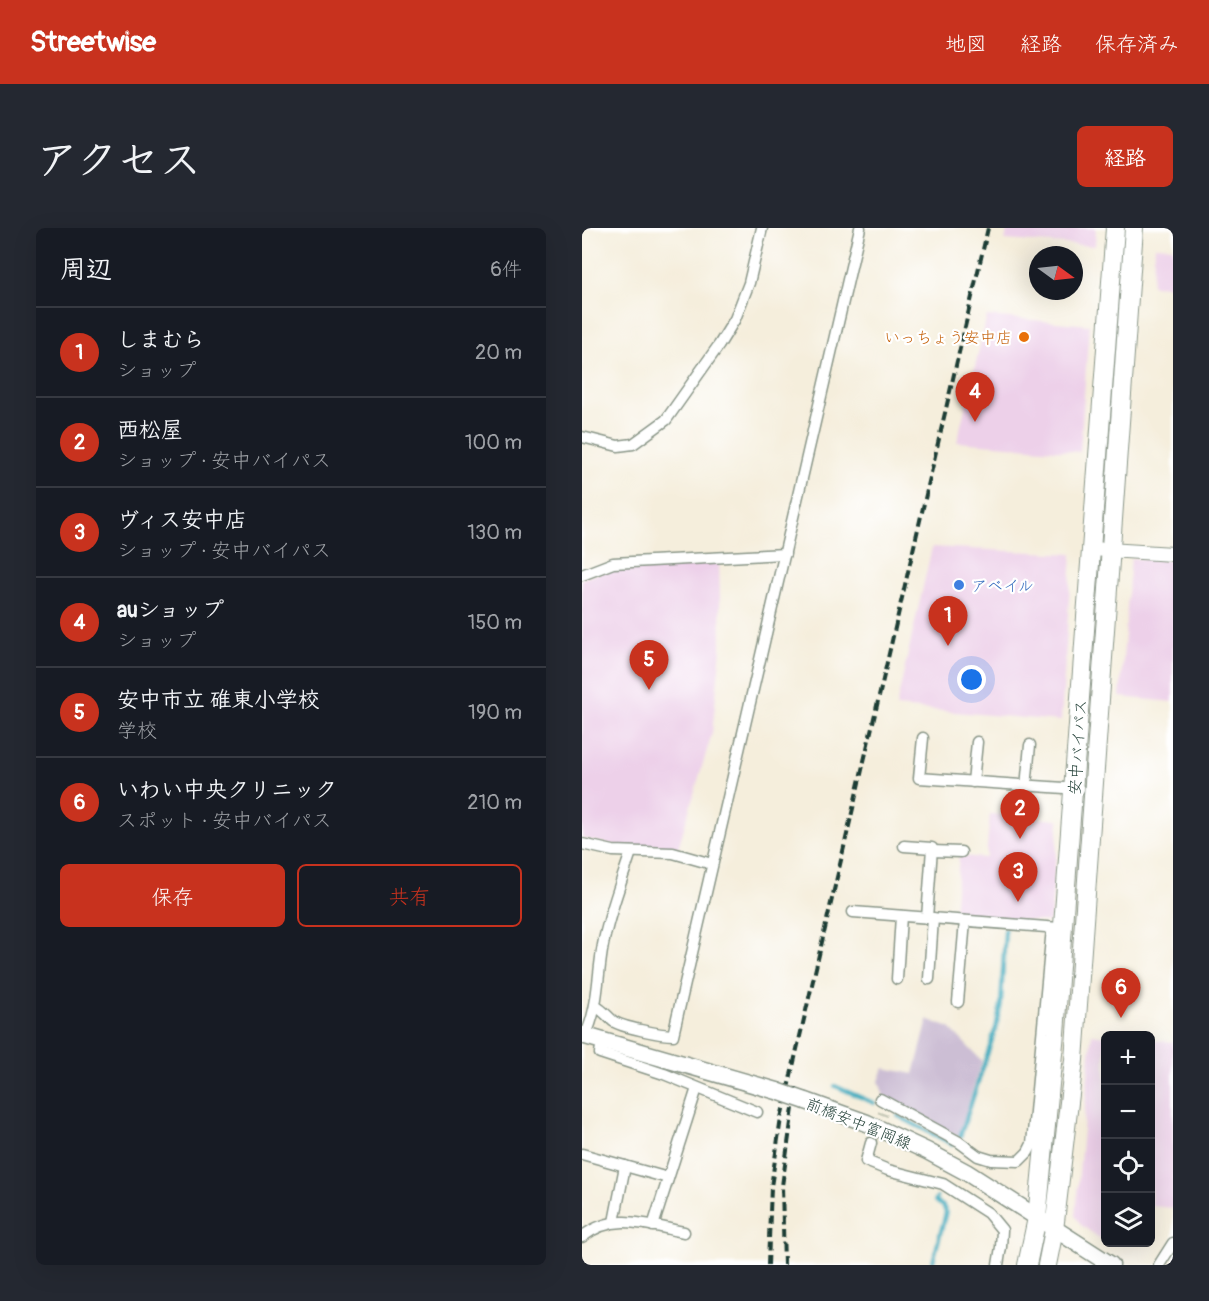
<!DOCTYPE html>
<html lang="ja">
<head>
<meta charset="utf-8">
<style>
  body { margin:0; font-family:Pangolin,"Klee One",sans-serif; background:#242831; color:#f1f3f6 }
  .controls { position:absolute; right:18px; bottom:18px; display:grid; overflow:hidden; border-radius:9px; box-shadow:0 6px 24px #0002 }
  .controls button { width:54px; height:54px; display:grid; place-items:center; padding:0; border:0; border-bottom:2px solid #363941; background:#171b24; color:#f1f3f6; font:30px sans-serif }
  .compass { position:absolute; left:447px; top:18px; width:54px; height:54px; border-radius:50%; background:#171b24; box-shadow:0 6px 24px #0002; rotate:105deg }
  .you { position:absolute; left:390px; top:452px; width:21px; height:21px; margin:-15px; border:4px solid #fff; border-radius:50%; background:#1a73e8; box-shadow:0 0 0 9px #1a73e833 }
  .badge { display:grid; place-items:center; width:39px; height:39px; border-radius:50%; background:#c8321e; color:#fff; font-size:20px; font-weight:700 }
  .pin { position:absolute; translate:-50% -50px; filter:drop-shadow(0 2px 3px #0008) }
  .pin::after { content:''; position:absolute; top:32px; width:21px; height:18px; background:inherit; clip-path:polygon(0 0,100% 0,50% 100%) }
  .list { margin:0; padding:0; list-style:none }
  h2 { display:flex; justify-content:space-between; align-items:center; height:78px; margin:0; padding:0 24px; font-size:26px }
  h2 small { font-size:20px; font-weight:400; color:#9ea1a6 }
  .list li { display:grid; grid-template-columns:39px 1fr auto; gap:18px; align-items:center; box-sizing:border-box; height:90px; padding:0 24px; border-top:2px solid #363941 }
  .list b { display:block; font-size:22px; white-space:nowrap }
  .list p { margin:0; font-size:20px; white-space:nowrap; color:#9ea1a6 }
  .list em { font-size:20px; font-style:normal; color:#9ea1a6 }
  .actions { display:flex; gap:12px; padding:18px 24px }
  .actions a { flex:1; padding:14px 0; border:2px solid #c8321e; border-radius:9px; text-align:center; font-size:21px; color:#c8321e }
  .actions .main { background:#c8321e; color:#fff }
  .icon { flex:none; width:33px; height:33px; fill:none; stroke:currentColor; stroke-width:2; stroke-linecap:round; stroke-linejoin:round }
  .map { position:relative; flex:none; width:591px; height:1037px; overflow:hidden; border-radius:9px }
  header { display:flex; align-items:center; gap:36px; box-sizing:border-box; height:84px; padding:0 30px; background:#c8321e; color:#fff }
  header strong { font-size:28px }
  nav { display:flex; gap:33px; margin-inline-start:auto; font-size:21px }
  .intro { display:flex; align-items:center; justify-content:space-between; box-sizing:border-box; height:144px; padding:0 36px }
  h1 { margin:0; font-size:42px }
  .button { padding:15px 27px; border-radius:9px; background:#c8321e; color:#fff; font-size:21px; font-weight:700 }
  main { display:flex; gap:36px; padding:0 36px }
  aside { flex:1; background:#171b24; border-radius:9px; box-shadow:0 6px 24px #0002 }
  .map>svg:first-child { display:block }
  .built { fill:#edd0e9 }
  .industrial { fill:#ccbed4 }
  .lines { fill:none; stroke-linecap:round; stroke-linejoin:round }
  .stream { stroke:#42adc0; stroke-width:4 }
  .minor-tunnel { stroke:#cacbba; stroke-width:10; stroke-dasharray:10 5; stroke-linecap:butt }
  .minor-casing { stroke:#8a9688; stroke-width:13 }
  .tertiary-casing { stroke:#8a9688; stroke-width:16 }
  .primary-casing { stroke:#8a9688; stroke-width:19 }
  .trunk-casing { stroke:#8a9688; stroke-width:20 }
  .minor { stroke:#fff; stroke-width:10 }
  .tertiary { stroke:#fff; stroke-width:14 }
  .primary { stroke:#fff; stroke-width:16 }
  .trunk { stroke:#fff; stroke-width:18 }
  .rail { stroke:#1f3d34; stroke-width:4; stroke-dasharray:9 4.5; stroke-linecap:butt }
  .primary-bridge-casing { stroke:#8a9688; stroke-width:19; stroke-linecap:butt }
  .primary-bridge { stroke:#fff; stroke-width:16 }
  .food-dot { fill:#e8710a; stroke:#fff; stroke-width:2 }
  .shop-dot { fill:#3f7fe0; stroke:#fff; stroke-width:2 }
  .labels { text-anchor:middle; stroke-width:4.5; stroke-linejoin:round; paint-order:stroke }
  .food-label { font-size:16px; fill:#c56008; stroke:#fff; text-anchor:end }
  .shop-label { font-size:16px; fill:#366cbe; stroke:#fff; text-anchor:start }
  .street-label { font-size:16px; fill:#1f3d34; stroke:#fff }
</style>
</head>
<body>
<header>
<strong>Streetwise</strong>
<nav><a>地図</a><a>経路</a><a>保存済み</a></nav>
</header>
<div class="intro"><h1>アクセス</h1><a class="button">経路</a></div>
<main>
<aside>
<h2>周辺<small>6件</small></h2>
<ul class="list">
<li><span class="badge">1</span><div><b>しまむら</b><p>ショップ</p></div><em>20 m</em></li>
<li><span class="badge">2</span><div><b>西松屋</b><p>ショップ · 安中バイパス</p></div><em>100 m</em></li>
<li><span class="badge">3</span><div><b>ヴィス安中店</b><p>ショップ · 安中バイパス</p></div><em>130 m</em></li>
<li><span class="badge">4</span><div><b>auショップ</b><p>ショップ</p></div><em>150 m</em></li>
<li><span class="badge">5</span><div><b>安中市立 碓東小学校</b><p>学校</p></div><em>190 m</em></li>
<li><span class="badge">6</span><div><b>いわい中央クリニック</b><p>スポット · 安中バイパス</p></div><em>210 m</em></li>
</ul>
<div class="actions"><a class="main">保存</a><a>共有</a></div>
</aside>
<div class="map">
<svg width="591" height="1037" viewBox="0 0 591 1037">
  <rect width="100%" height="100%" fill="#fff"/>
  <filter id="ink" filterUnits="userSpaceOnUse"><feTurbulence type="fractalNoise" baseFrequency=".0167" numOctaves="2"/><feDisplacementMap in="SourceGraphic" scale="12" xChannelSelector="R" yChannelSelector="G"/><feConvolveMatrix kernelMatrix="1 2 1 2 8 2 1 2 1" color-interpolation-filters="sRGB"/></filter>
  <filter id="wash" filterUnits="userSpaceOnUse"><feTurbulence type="fractalNoise" baseFrequency=".008" numOctaves="4" result="noise"/><feDisplacementMap in="SourceGraphic" scale="24" xChannelSelector="R" yChannelSelector="G"/><feGaussianBlur stdDeviation="1.35" result="paint"/><feColorMatrix in="noise" values="0 0 0 0 0 0 0 0 0 0 0 0 0 0 0 0 0 1.4 0 .05"/><feComposite in="paint" operator="in"/></filter>
  <g filter="url(#wash)">
    <rect width="100%" height="100%" fill="#f5eedc"/>
    <!-- built -->
    <g class="built">
      <polygon points="426,0 514,0 513,18 423,12"/>
      <polygon points="573,18 591,19 591,58 570,57"/>
      <polygon points="405,88 507,97 498,224 375,214"/>
      <polygon points="350,319 490,326 479,493 314,479"/>
      <polygon points="549,330 591,333 591,474 538,469"/>
      <polygon points="137,331 139,420 130,505 96,620 40,619 0,610 0,351 33,340"/>
      <polygon points="408,586 477,592 468,694 372,686 377,628 404,630"/>
      <polygon points="510,806 523,808 523,1014 499,997 493,988"/>
      <polygon points="568,812 591,814 591,980 569,978"/>
    </g>
    <!-- industrial -->
    <polygon class="industrial" points="346,792 368,800 400,833 376,909 302,869 297,853 302,840 332,846"/>
    <g class="lines">
      <!-- stream -->
      <g class="stream">
        <polyline points="253,858 292,875"/>
        <polyline points="316,888 370,916"/>
        <polyline points="378,909 414,800 419,776 423,702"/>
        <polyline points="350,1037 364,984 361,978 353,973 355,970"/>
      </g>
    </g>
  </g>
  <g filter="url(#ink)">
    <g class="lines">
      <!-- minor-tunnel -->
      <polyline class="minor-tunnel" points="289,915 301,885"/>
      <defs>
        <g id="minor">
          <polyline points="0,209 36,218 51,216 84,192 137,117 153,91 167,55 180,0"/>
          <polyline points="0,347 31,335 203,326"/>
          <polyline points="341,510 337,550 497,561"/>
          <polyline points="391,554 395,514"/>
          <polyline points="444,559 448,517"/>
          <polyline points="0,616 31,623 91,625 130,636"/>
          <polyline points="322,618 350,620 345,690"/>
          <polyline points="350,623 379,624"/>
          <polyline points="271,684 477,700"/>
          <polyline points="315,751 319,688"/>
          <polyline points="347,751 351,690"/>
          <polyline points="376,774 383,693"/>
          <path d="M13,778c8,4 11,9 18,15 8,6 48,14 60,14l187,-807"/>
          <path d="M0,804l3,4c14,-28 12,-60 18,-91 6,-32 18,-62 28,-93"/>
          <polyline points="20,813 18,825 82,846 175,884"/>
          <polyline points="298,871 377,914 396,928 409,932 437,933 446,924 450,916 470,700"/>
          <polyline points="289,915 284,933 306,942 361,956 406,985 420,1002 419,1019 416,1037"/>
          <polyline points="0,926 86,950"/>
          <polyline points="32,994 43,938"/>
          <polyline points="71,998 115,860"/>
          <path d="M0,1009c32,-26 66,-12 102,-5"/>
          <polyline points="577,1037 591,1015"/>
        </g>
        <polyline id="tertiary" points="510,321 591,326"/>
        <g id="primary">
          <polyline points="0,807 195,863"/>
          <polyline points="224,873 285,895 345,923 384,944 529,1037"/>
        </g>
        <g id="trunk">
          <polyline points="445,1037 455,990 473,805 533,0"/>
          <polyline points="465,1037 472,1002 492,832 552,0"/>
        </g>
      </defs>
      <!-- minor casing -->
      <use href="#minor" class="minor-casing"/>
      <!-- tertiary casing -->
      <use href="#tertiary" class="tertiary-casing"/>
      <!-- primary casing -->
      <use href="#primary" class="primary-casing"/>
      <!-- trunk casing -->
      <use href="#trunk" class="trunk-casing"/>
      <!-- minor -->
      <use href="#minor" class="minor"/>
      <!-- tertiary -->
      <use href="#tertiary" class="tertiary"/>
      <!-- primary -->
      <use href="#primary" class="primary"/>
      <!-- trunk -->
      <use href="#trunk" class="trunk"/>
      <!-- rail -->
      <g class="rail">
        <polyline points="186,1037 189,959 199,890 406,0"/>
        <polyline points="202,1037 200,958 214,859"/>
      </g>
      <defs>
        <polyline id="primary-bridge" points="195,863 224,873"/>
      </defs>
      <!-- primary-bridge casing -->
      <use href="#primary-bridge" class="primary-bridge-casing"/>
      <!-- primary-bridge -->
      <use href="#primary-bridge" class="primary-bridge"/>
    </g>
  </g>
  <!-- markers -->
  <circle class="food-dot" cx="442" cy="109" r="6"/>
  <circle class="shop-dot" cx="377" cy="357" r="6"/>
  <g class="labels">
    <!-- food labels -->
    <g class="food-label">
      <text x="430" y="115">いっちょう安中店</text>
    </g>
    <!-- shop labels -->
    <g class="shop-label">
      <text x="389" y="363">アベイル</text>
    </g>
    <!-- street labels -->
    <g class="street-label">
      <text transform="translate(495 519) rotate(-86)" y="6">安中バイパス</text>
      <text transform="translate(277 895) rotate(22)" y="6">前橋安中富岡線</text>
    </g>
  </g>
</svg>
<div class="controls">
<button>+</button>
<button>−</button>
<button><svg class="icon" aria-label="locate" viewBox="0 0 24 24"><circle cx="12" cy="12" r="6"/><path d="M12 2v4M12 18v4M2 12h4M18 12h4"/></svg></button>
<button><svg class="icon" aria-label="layers" viewBox="0 0 24 24"><path d="M12 4l9 5-9 5-9-5zM3 14l9 5 9-5"/></svg></button>
</div>
<svg class="compass" viewBox="-18 -18 36 36"><path d="M0-13l5 13h-10z" fill="#e53935"/><path d="M0 13l5-13h-10z" fill="#9ea1a6"/></svg>
<div class="you"></div>
<div class="pin badge" style="left:366px;top:418px">1</div>
<div class="pin badge" style="left:438px;top:611px">2</div>
<div class="pin badge" style="left:436px;top:674px">3</div>
<div class="pin badge" style="left:393px;top:194px">4</div>
<div class="pin badge" style="left:67px;top:462px">5</div>
<div class="pin badge" style="left:539px;top:790px">6</div>
</div>
</main>
</body>
</html>
